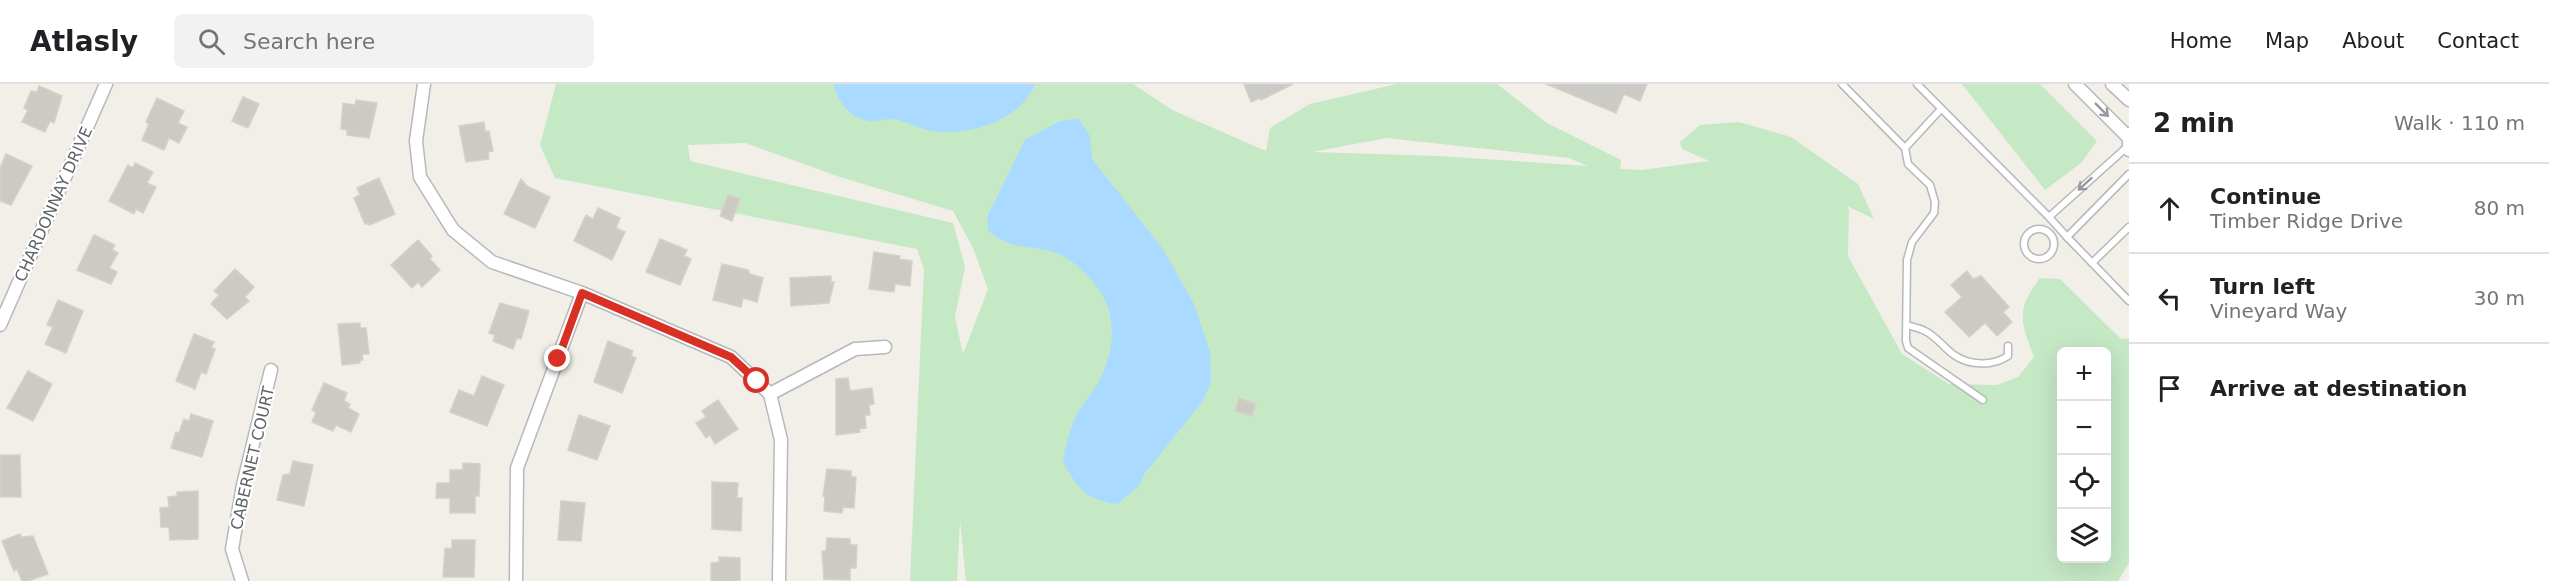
<!DOCTYPE html>
<html lang="en">
<head>
<meta charset="utf-8">
<style>
  body { margin:0; font-family:"DejaVu Sans",sans-serif; background:#f2f2f2; color:#202124 }
  .controls { position:absolute; right:18px; bottom:18px; display:grid; overflow:hidden; border-radius:9px; box-shadow:0 6px 24px #0002 }
  .controls button { width:54px; height:54px; display:grid; place-items:center; padding:0; border:0; border-bottom:2px solid #e0e0e0; background:#fff; color:#202124; font:30px sans-serif }
  .stop { position:absolute; width:18px; height:18px; margin:-14px; border:4px solid #d93025; border-radius:50%; background:#fff }
  .stop.end { background:#d93025; border-color:#fff; box-shadow:0 2px 6px #0008 }
  .list { margin:0; padding:0; list-style:none }
  h2 { display:flex; justify-content:space-between; align-items:center; height:78px; margin:0; padding:0 24px; font-size:26px }
  h2 small { font-size:20px; font-weight:400; color:#757577 }
  .list li { display:grid; grid-template-columns:39px 1fr auto; gap:18px; align-items:center; box-sizing:border-box; height:90px; padding:0 24px; border-top:2px solid #e0e0e0 }
  .list b { display:block; font-size:22px; white-space:nowrap }
  .list p { margin:0; font-size:20px; white-space:nowrap; color:#757577 }
  .list em { font-size:20px; font-style:normal; color:#757577 }
  .icon { flex:none; width:33px; height:33px; fill:none; stroke:currentColor; stroke-width:2; stroke-linecap:round; stroke-linejoin:round }
  .map { position:relative; flex:none; width:2129px; height:497px; overflow:hidden }
  header { display:flex; align-items:center; gap:36px; box-sizing:border-box; height:84px; padding:0 30px; background:#fff; border-bottom:2px solid #e0e0e0 }
  header strong { font-size:28px }
  nav { display:flex; gap:33px; margin-inline-start:auto; font-size:21px }
  .search { width:420px; height:54px; background:#f2f2f2; display:flex; align-items:center; gap:15px; box-sizing:border-box; padding:0 21px; border-radius:9px; color:#757577; font-size:22px }
  main { display:flex }
  aside { flex:1; background:#fff }
  .map>svg:first-child { display:block }
  .green { fill:#c5e8c5; fill-rule:evenodd }
  .water { fill:#aadaff }
  .building { fill:#cccac5; stroke:#d6d1c6; stroke-width:1.5 }
  .lines { fill:none; stroke-linecap:round; stroke-linejoin:round }
  .lane-casing { stroke:#b5b8bc; stroke-width:9 }
  .street-casing { stroke:#b5b8bc; stroke-width:15 }
  .lane { stroke:#fff; stroke-width:6 }
  .street { stroke:#fff; stroke-width:12 }
  .oneway { stroke:#979a9d }
  .route { stroke:#d93025; stroke-width:8 }
  .labels { text-anchor:middle; stroke-width:4.5; stroke-linejoin:round; paint-order:stroke }
  .street-label { font-size:16px; fill:#5f6368; stroke:#fff }
</style>
</head>
<body>
<header>
<strong>Atlasly</strong>
<div class="search"><svg class="icon" aria-label="search" viewBox="0 0 24 24"><circle cx="10" cy="10" r="6"/><path d="M15 15l6 6"/></svg>Search here</div>
<nav><a>Home</a><a>Map</a><a>About</a><a>Contact</a></nav>
</header>
<main>
<div class="map">
<svg width="2129" height="497" viewBox="0 0 2129 497">
  <rect width="100%" height="100%" fill="#f1efe8"/>
  <!-- green -->
  <g class="green">
    <path d="M556,0h577l39,26 94,41 4,-23 40,-24 87,-20h100l50,39 74,37 -1,9 22,1 67,-9 -27,-12 -2,-7 20,-17 39,-3 52,15 67,47 16,35 -27,-13 2,4 -1,46 54,98 47,30 48,1 21,-8 16,-20c-13,-36 -19,-46 6,-79l20,1 61,60 8,-1v225l-11,18h-1152l-6,-60 -3,60h-47l14,-312 -7,-20 -362,-71 -15,-33zM1387,54l182,20 19,8 -150,-10 -126,-4zM745,59l95,34 113,34 20,37 15,41 -25,65 -8,-37 10,-50 -12,-44 -263,-62 -2,-16zM2062,268h44v206h-44z"/>
    <polygon points="1962,0 2040,0 2097,57 2081,79 2045,106"/>
  </g>
  <!-- water -->
  <g class="water">
    <path d="M834,0h201c-15,38 -70,54 -107,46 -12,-3 -24,-10 -36,-11 -7,-1 -15,4 -23,2 -19,-3 -31,-18 -35,-37z"/>
    <path d="M1079,35l11,17 2,23 71,90 31,55 16,48 1,29 -8,20 -58,72 -7,14 -21,17c-32,-4 -39,-16 -54,-42 2,-15 6,-30 12,-44 6,-13 16,-23 23,-35 17,-32 21,-69 -3,-99 -9,-10 -18,-20 -30,-27 -27,-15 -50,-2 -77,-27l-1,-13 38,-77 35,-19z"/>
  </g>
  <!-- building -->
  <g class="building">
    <polygon points="1244,0 1293,0 1261,16 1260,14 1251,18"/>
    <polygon points="1546,0 1647,0 1640,17 1624,10 1616,29"/>
    <polygon points="39,2 62,12 54,39 50,37 45,48 22,38 28,26 24,24 31,7 37,8"/>
    <polygon points="243,13 259,20 248,44 232,37"/>
    <polygon points="157,14 184,27 178,39 187,43 179,59 169,54 164,66 142,56 149,40 146,38"/>
    <polygon points="356,16 377,19 369,54 347,51 347,46 341,45 343,19 355,21"/>
    <polygon points="484,38 485,48 489,47 493,67 488,68 489,75 466,78 459,42"/>
    <polygon points="6,70 32,82 11,121 0,117 0,84"/>
    <polygon points="135,79 153,88 147,99 156,103 143,129 136,125 134,130 109,117 128,81 133,84"/>
    <polygon points="379,94 395,130 369,141 369,139 365,140 354,114 360,111 357,104"/>
    <polygon points="521,95 527,102 550,113 535,144 504,130"/>
    <polygon points="728,111 740,115 732,137 720,132"/>
    <polygon points="598,124 620,134 616,144 625,148 612,176 574,157 586,131 593,135"/>
    <polygon points="94,151 115,161 112,166 118,169 109,184 117,188 111,200 77,186"/>
    <polygon points="660,155 687,166 684,172 691,175 680,201 646,188"/>
    <polygon points="418,156 432,172 430,175 440,186 422,203 418,198 412,204 391,181"/>
    <polygon points="874,168 900,172 899,175 912,177 910,202 895,200 894,208 869,205"/>
    <polygon points="722,180 748,186 750,190 763,194 757,218 743,214 741,223 713,216"/>
    <polygon points="235,185 254,203 245,213 249,217 227,235 211,220 219,211 214,207"/>
    <polygon points="1967,187 1973,195 1981,192 2009,223 2003,228 2012,238 1997,252 1985,239 1969,253 1945,228 1962,213 1951,201"/>
    <polygon points="831,192 831,198 834,198 829,219 791,222 790,194"/>
    <polygon points="58,216 83,227 66,269 45,260 53,243 47,241"/>
    <polygon points="500,219 529,227 521,255 517,254 513,265 493,257 495,251 489,249"/>
    <polygon points="360,239 360,244 366,244 369,270 362,270 363,276 360,276 360,279 342,281 338,240"/>
    <polygon points="194,250 214,258 211,263 215,265 206,290 201,288 195,305 176,297"/>
    <polygon points="608,257 633,267 631,272 636,274 622,309 594,298"/>
    <polygon points="28,287 52,300 33,337 7,324"/>
    <polygon points="482,292 504,301 487,342 450,328 459,306 474,312"/>
    <polygon points="848,294 850,307 872,304 874,320 869,321 870,331 865,331 866,344 859,345 860,348 836,351 836,295"/>
    <polygon points="324,299 347,309 344,317 350,320 348,324 359,330 351,348 336,341 333,347 312,338 316,328 312,326"/>
    <polygon points="1239,314 1256,320 1252,332 1235,327"/>
    <polygon points="718,316 738,345 715,360 710,351 706,354 696,339 706,333 702,327"/>
    <polygon points="191,330 213,337 202,373 171,364 176,348 179,349 184,335 189,337"/>
    <polygon points="579,331 610,342 597,376 568,366"/>
    <polygon points="0,371 20,371 21,413 0,413"/>
    <polygon points="293,377 313,381 304,422 277,416 283,391 290,390"/>
    <polygon points="463,379 480,380 479,412 475,412 475,429 450,429 450,414 436,414 437,399 450,399 450,386 463,386"/>
    <polygon points="827,385 851,387 851,393 856,393 854,424 843,423 842,429 824,427 825,412 823,412"/>
    <polygon points="712,398 738,399 737,414 742,414 741,447 712,445"/>
    <polygon points="198,407 198,455 170,456 169,443 161,443 160,424 169,423 168,413 177,412 177,408"/>
    <polygon points="561,417 585,419 581,457 558,456"/>
    <polygon points="20,450 21,453 33,452 48,490 28,497 22,497 17,485 14,487 2,457"/>
    <polygon points="827,454 850,455 850,461 857,461 856,484 850,484 850,496 824,495 822,467 826,467"/>
    <polygon points="452,456 475,456 474,493 443,493 445,464 452,465"/>
    <polygon points="719,473 740,474 740,497 711,497 711,479 719,478"/>
  </g>
  <g class="lines">
    <defs>
      <g id="lane">
        <polyline points="1842,0 1905,64 1941,25"/>
        <polyline points="1917,0 2049,133"/>
        <polyline points="2128,62 2049,133 2067,153 2129,90"/>
        <polyline points="1905,64 1908,80 1930,101 1935,118 1934,129 1912,158 1907,176 1906,257 1908,264 1983,316"/>
        <circle cx="2039" cy="160" r="15"/>
        <polyline points="2067,153 2129,217"/>
        <polyline points="2092,179 2129,143"/>
        <path d="M1907,241c6,2 13,3 18,6 11,5 19,17 29,24 16,11 39,11 54,1v-10"/>
      </g>
      <g id="street">
        <polyline points="424,0 416,57 420,93 453,146 492,178 582,209 731,273 770,310 781,356 779,497"/>
        <polyline points="2075,0 2128,53"/>
        <polyline points="2112,0 2129,16"/>
        <polyline points="2129,50 2129,66"/>
        <polyline points="0,241 106,0"/>
        <polyline points="770,310 855,265 885,263"/>
        <polyline points="242,497 232,465 243,401 271,286"/>
        <polyline points="516,497 517,384 582,209"/>
      </g>
    </defs>
    <!-- lane casing -->
    <use href="#lane" class="lane-casing"/>
    <!-- street casing -->
    <use href="#street" class="street-casing"/>
    <!-- lane -->
    <use href="#lane" class="lane"/>
    <!-- street -->
    <use href="#street" class="street"/>
  </g>
  <!-- one-way arrows -->
  <defs><path id="oneway-shaft" d="M-6 0H5M1.5-3L5.5 0L1.5 3" fill="none" stroke-width="1.6" stroke-linecap="round" stroke-linejoin="round" transform="scale(1.5)"/></defs>
  <g class="oneway">
    <use href="#oneway-shaft" transform="translate(2102 26) rotate(45)"/>
    <use href="#oneway-shaft" transform="translate(2085 100) rotate(138)"/>
  </g>
  <g class="lines">
    <!-- route -->
    <polyline class="route" points="558,275 582,209 731,273 757,297"/>
  </g>
  <g class="labels">
    <!-- street labels -->
    <g class="street-label">
      <text transform="translate(53 120) rotate(-66)" y="6">CHARDONNAY DRIVE</text>
      <text transform="translate(252 374) rotate(-77)" y="6">CABERNET COURT</text>
    </g>
  </g>
</svg>
<div class="controls">
<button>+</button>
<button>−</button>
<button><svg class="icon" aria-label="locate" viewBox="0 0 24 24"><circle cx="12" cy="12" r="6"/><path d="M12 2v4M12 18v4M2 12h4M18 12h4"/></svg></button>
<button><svg class="icon" aria-label="layers" viewBox="0 0 24 24"><path d="M12 4l9 5-9 5-9-5zM3 14l9 5 9-5"/></svg></button>
</div>
<div class="stop" style="left:757px;top:297px"></div>
<div class="stop end" style="left:558px;top:275px"></div>
</div>
<aside>
<h2>2 min<small>Walk · 110 m</small></h2>
<ul class="list">
<li><svg class="icon" aria-label="ahead" viewBox="0 0 24 24"><path d="M12 20V5M6 11l6-6 6 6"/></svg><div><b>Continue</b><p>Timber Ridge Drive</p></div><em>80 m</em></li>
<li><svg class="icon" aria-label="left" viewBox="0 0 24 24"><path d="M17 20v-9H6M10 6l-5 5 5 5"/></svg><div><b>Turn left</b><p>Vineyard Way</p></div><em>30 m</em></li>
<li><svg class="icon" aria-label="arrive" viewBox="0 0 24 24"><path d="M6 21V4h12l-3 4 3 4H6"/></svg><div><b>Arrive at destination</b></div></li>
</ul>
</aside>
</main>
</body>
</html>
